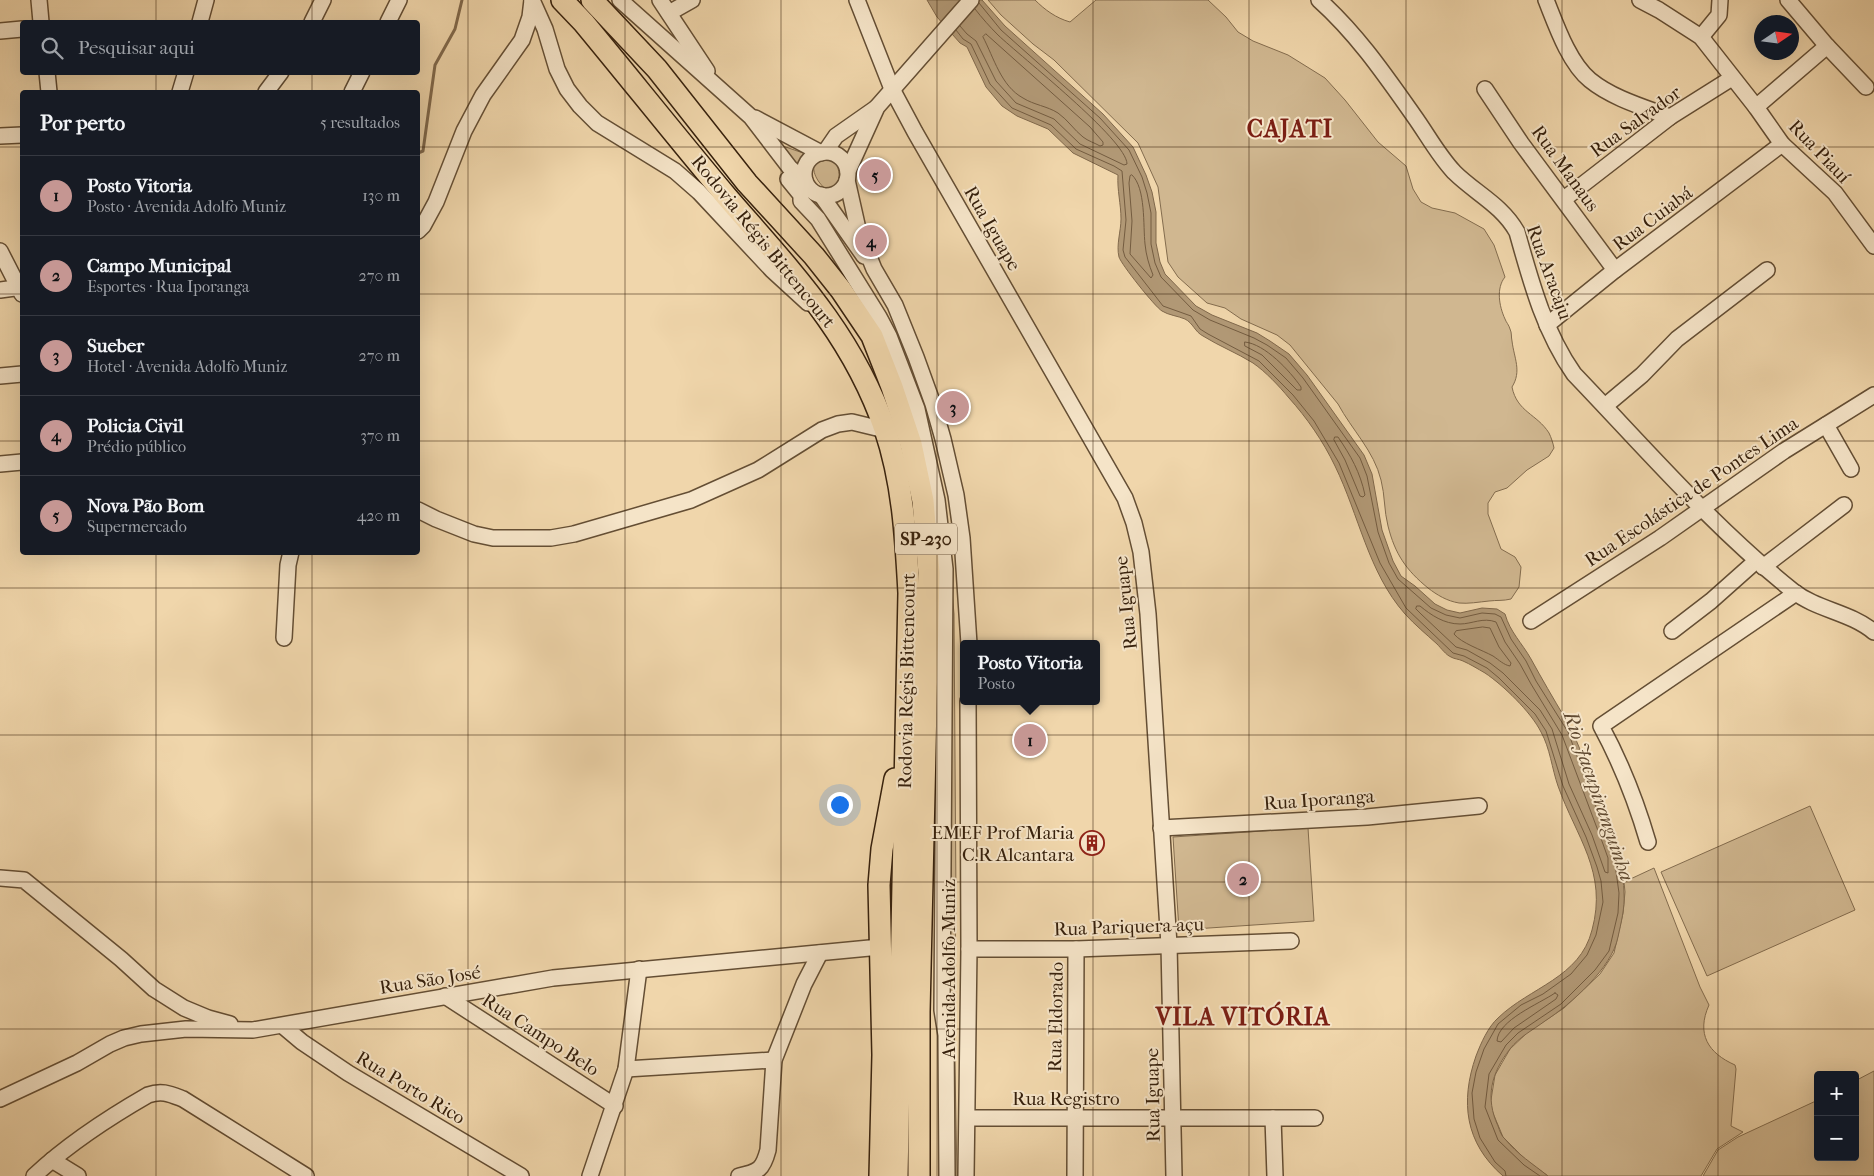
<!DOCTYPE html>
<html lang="pt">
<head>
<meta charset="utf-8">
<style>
  body { margin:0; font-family:"IM FELL French Canon",serif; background:#242831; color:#f1f3f6 }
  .controls { position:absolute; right:15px; bottom:15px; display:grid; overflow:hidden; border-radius:5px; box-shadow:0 5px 20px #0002 }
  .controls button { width:45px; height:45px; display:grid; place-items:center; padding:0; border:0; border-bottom:1px solid #363941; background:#171b24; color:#f1f3f6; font:25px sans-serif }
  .compass { position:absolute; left:1754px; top:15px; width:45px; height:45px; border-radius:50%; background:#171b24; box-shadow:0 5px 20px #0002; rotate:77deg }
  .you { position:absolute; left:839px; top:804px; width:18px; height:18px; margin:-12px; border:4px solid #fff; border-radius:50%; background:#1a73e8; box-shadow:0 0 0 8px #1a73e833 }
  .badge { display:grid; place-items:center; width:32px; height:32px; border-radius:50%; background:#c59692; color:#111; font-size:16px; font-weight:700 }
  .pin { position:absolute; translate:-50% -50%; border:2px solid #fff; box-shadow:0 1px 5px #0006 }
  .popup { position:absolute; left:960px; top:640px; width:140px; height:65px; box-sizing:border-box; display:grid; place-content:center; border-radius:5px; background:#171b24; filter:drop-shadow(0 1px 4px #0005); font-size:16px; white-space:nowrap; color:#9ea1a6 }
  .popup b { font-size:19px; color:#f1f3f6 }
  .popup::after { content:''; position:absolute; left:50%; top:100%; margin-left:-10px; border:10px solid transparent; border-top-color:#171b24 }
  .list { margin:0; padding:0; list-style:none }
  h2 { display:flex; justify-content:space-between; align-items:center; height:65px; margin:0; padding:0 20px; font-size:21px }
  h2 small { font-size:16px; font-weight:400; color:#9ea1a6 }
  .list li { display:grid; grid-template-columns:32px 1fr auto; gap:15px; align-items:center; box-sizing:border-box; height:80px; padding:0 20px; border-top:1px solid #363941 }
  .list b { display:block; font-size:19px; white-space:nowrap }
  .list p { margin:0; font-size:16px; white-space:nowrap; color:#9ea1a6 }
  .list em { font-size:16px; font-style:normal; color:#9ea1a6 }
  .icon { flex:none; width:28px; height:28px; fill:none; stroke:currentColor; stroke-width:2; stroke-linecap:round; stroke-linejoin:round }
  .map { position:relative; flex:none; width:1874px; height:1176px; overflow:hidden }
  .search { position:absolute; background:#171b24; box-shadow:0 5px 20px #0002; left:20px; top:20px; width:400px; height:55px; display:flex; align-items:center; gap:12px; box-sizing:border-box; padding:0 18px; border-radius:5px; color:#9ea1a6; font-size:19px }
  .panel { position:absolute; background:#171b24; box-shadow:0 5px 20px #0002; left:20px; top:90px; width:400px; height:465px; border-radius:5px }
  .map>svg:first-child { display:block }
  .green { fill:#d0b790; stroke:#836c4e }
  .water { fill:#b19875; stroke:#80684b }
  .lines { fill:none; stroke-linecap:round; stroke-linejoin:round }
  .shore { stroke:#745c40; stroke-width:1 }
  .stream { stroke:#80684b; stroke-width:3 }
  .minor-casing { stroke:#644e34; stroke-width:18 }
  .highway-casing { stroke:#36200c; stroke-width:24 }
  .minor { stroke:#f5e4c8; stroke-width:15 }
  .highway { stroke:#f0d6ab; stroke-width:21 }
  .grid { fill:none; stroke:#36200c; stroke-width:1; stroke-opacity:0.55 }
  .labels { text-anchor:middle; stroke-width:4; stroke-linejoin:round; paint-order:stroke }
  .shield { fill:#f5e4c8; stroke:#6f5b44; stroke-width:1 }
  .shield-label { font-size:18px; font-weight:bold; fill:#36200c }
  .street-label { font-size:19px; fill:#36200c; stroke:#f5e4c8 }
  .poi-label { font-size:19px; fill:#36200c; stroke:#f5e4c8; text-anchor:end }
  .water-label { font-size:20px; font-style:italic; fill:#614a31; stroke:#f5e4c8 }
  .district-label { font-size:24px; font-weight:bold; letter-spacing:1px; fill:#7a1f14; stroke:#f5e4c8 }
</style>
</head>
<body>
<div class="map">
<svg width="1874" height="1176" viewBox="0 0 1874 1176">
  <rect width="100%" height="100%" fill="#f0d6ab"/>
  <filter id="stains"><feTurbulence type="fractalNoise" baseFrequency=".004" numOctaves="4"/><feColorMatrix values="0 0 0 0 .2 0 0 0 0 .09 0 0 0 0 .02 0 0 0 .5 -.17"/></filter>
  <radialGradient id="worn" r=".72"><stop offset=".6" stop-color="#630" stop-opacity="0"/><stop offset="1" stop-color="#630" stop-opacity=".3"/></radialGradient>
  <!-- green -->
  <g class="green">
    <path d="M988,0h47c10,10 21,18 35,22l26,-22h112l18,17 12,15 15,9 35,14 37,23 20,22 33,42 28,24 7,23 8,13 11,6 23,5 29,16 10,16 11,32c-9,11 -6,29 0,42 1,3 4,6 5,10 2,4 1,8 2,12 2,17 10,30 0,46 5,25 25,27 37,46 2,4 4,10 5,15l-5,8 -22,14 -20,18 -12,4 -7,11v11l13,35 14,8 6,10 -2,20 -8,12c-8,2 -14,1 -22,2 -10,1 -21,3 -30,2 -12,-2 -22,-8 -31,-15 -22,-18 -33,-34 -40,-62 -4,-15 -3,-31 -7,-46 -7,-29 -29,-50 -43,-76l-48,-59 -13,-10 -36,-16 -16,-11 -18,-5 -29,-26 -10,-15 -10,-75 -20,-44 -84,-83 -21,-16 -32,-29z"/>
    <polygon points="774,143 806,154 801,162 801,171"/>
    <path d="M821,155c21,1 23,30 10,39 -11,-9 -21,-20 -16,-34z"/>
    <polygon points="947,533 954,614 956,900 954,1014 957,1176 949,1176"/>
    <polygon points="1810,806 1855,910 1707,976 1661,872"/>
    <polygon points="1308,828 1314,921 1179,930 1173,837"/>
    <path d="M1654,868l46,119 9,18c-13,29 -1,48 26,60l1,4 -5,57 12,6 -26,17 -16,27h-153l-21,-15 -24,-24 -13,-31 5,-31 15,-26 18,-17 36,-24 36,-34 14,-21 9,-40 2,-21 -1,-10z"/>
    <polygon points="1874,1071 1874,1176 1703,1176 1718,1150 1738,1137 1818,1100 1818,1157 1855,1157 1855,1081"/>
  </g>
  <!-- water -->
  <path class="water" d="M927,0h55l23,26 98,88 30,33 13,28 6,17 4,20v31l4,19 5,12 31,32 16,9 45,18 13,8 19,13 18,21 57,80 8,19 10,56 11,31 8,15 14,10 20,18 12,6 13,3 22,-5 15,1 8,5c5,18 17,29 26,45 11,20 22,39 34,59 9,15 15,32 22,48 14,37 36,87 37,127 1,15 -3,30 -6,44 -6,31 -47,67 -73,84 -12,9 -26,16 -35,28 -19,24 -25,49 -12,77 2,5 3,10 7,13 12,15 28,25 43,37h-45c-38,-33 -43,-74 -27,-120 5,-13 12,-29 22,-38 32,-31 82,-40 94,-88 16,-58 -16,-93 -34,-144 -6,-17 -8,-38 -17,-54 -10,-20 -38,-47 -56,-59 -7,-4 -15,-9 -22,-12 -4,-2 -9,-2 -12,-4 -5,-2 -10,-9 -14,-13 -11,-10 -22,-19 -32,-30 -37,-42 -46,-99 -70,-148 -12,-25 -28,-48 -46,-68 -10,-12 -23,-26 -36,-35 -16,-10 -34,-17 -50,-27 -8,-4 -10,-13 -18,-17 -7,-3 -17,-4 -23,-8 -7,-4 -41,-47 -43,-54 -3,-12 2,-26 2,-38 0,-15 -4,-29 -3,-44l-45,-22 -25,-24 -31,-13 -15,-10 -16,-19 -19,-40 -7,-4 -23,-26z"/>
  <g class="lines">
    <!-- shore -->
    <g class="shore">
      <polyline points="979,3 1001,30 1100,118 1129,150 1142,177 1147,193 1151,213 1151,244 1155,263 1161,277 1193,310 1210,320 1254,338 1267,345 1286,358 1303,378 1360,458 1367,476 1378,532 1389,563 1398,579 1431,608 1446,615 1460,618 1482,613 1495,614 1501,617 1511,639 1526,661 1536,681 1568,732 1609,842 1614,857 1619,893 1618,913 1609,951 1595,970 1561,1004 1518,1033 1506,1045 1489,1074 1485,1107 1498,1140 1524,1165 1540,1176"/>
      <path d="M960,26l7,8 9,7 20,40 20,22 38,16 26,25 44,21 3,-1c0,-24 -107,-108 -129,-129 -8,-8 -16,-17 -23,-26"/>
      <polyline points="956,30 963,39 971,44 990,84 1012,108 1051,125 1076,149 1114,166 1122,171 1126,220 1123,250 1125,257 1163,306 1191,316 1200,329 1208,334 1259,361 1293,395 1314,421 1339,463 1380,563 1406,608 1453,653 1464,656 1487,668 1499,678 1535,714 1546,731 1563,786 1586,837 1597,867 1601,881 1603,902 1596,935 1587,955 1571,974 1543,994 1521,1005 1498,1024 1484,1049 1476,1072 1472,1093 1474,1119 1480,1138 1495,1162 1505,1171 1506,1176"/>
      <path d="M986,34l104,93 13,15v3l-3,1c-5,-3 -12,-5 -17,-9 -9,-7 -15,-17 -25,-24 -11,-7 -24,-8 -35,-15 -22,-12 -29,-40 -40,-61z"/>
      <path d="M1132,175c14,13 11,51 13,69 1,11 4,21 8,31l-2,3 -21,-24 2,-33 -3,-38 1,-7z"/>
      <path d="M1245,342c20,2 45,29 56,45v3h-4l-35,-35 -17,-9z"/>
      <path d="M1335,437h3c13,19 22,35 27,58l-2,2 -3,-1 -15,-36 -11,-20z"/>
      <path d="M1417,606h3c11,9 24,18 40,18 12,0 23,-7 36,-2l9,20 15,22 11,20 31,51 41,109 5,14v15l-3,-1 -13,-37 -23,-51 -17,-55 -12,-19 -37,-37 -13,-10 -23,-13 -11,-3 -35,-33 -5,-5z"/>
      <path d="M1483,627l7,1 9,19 12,16 -1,3c-6,-1 -11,-6 -17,-10 -11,-6 -32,-13 -39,-22l2,-3z"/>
      <path d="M1555,993l3,2 -2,4 -42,29 -13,14 -4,-1c1,-21 42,-37 58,-48z"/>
    </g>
    <!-- stream -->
    <polyline class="stream" points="418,153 423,151 435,65 455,29 462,0"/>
    <defs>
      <g id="minor">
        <polyline points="39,0 41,22"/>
        <polyline points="532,0 545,29 557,69 567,89 580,106 597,123 675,171 699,192 772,270 808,303"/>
        <polyline points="620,0 751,117 790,168 805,181"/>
        <polyline points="660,0 707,71"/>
        <polyline points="857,0 892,89 915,132 1125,498 1134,523 1141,552 1148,614 1169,945 1174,1176"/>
        <path d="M1319,0c38,34 66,75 95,116 13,18 24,39 40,56 21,21 48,33 63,60 14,50 27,99 57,142 71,74 139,153 219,217 24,19 57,21 81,41"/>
        <path d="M1546,0c10,25 23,63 44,80 22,18 53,27 80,37"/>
        <polyline points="1640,0 1659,10 1701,37 1756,107 1782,144 1835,193 1874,246"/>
        <polyline points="1788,0 1827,46 1866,87"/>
        <polyline points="669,13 692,0"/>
        <polyline points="200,22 206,0"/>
        <polyline points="312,22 323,0"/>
        <polyline points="388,22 399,0"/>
        <polyline points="0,31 22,29"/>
        <polyline points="1701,37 1719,15 1720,0"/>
        <polyline points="47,72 49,92"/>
        <polyline points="1485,89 1521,143 1615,270"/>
        <polyline points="180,92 186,72"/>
        <polyline points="266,92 281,72"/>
        <polyline points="352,92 362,72"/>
        <polyline points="1756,107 1827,46"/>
        <polyline points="755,118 821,153"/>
        <polyline points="0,136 22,135"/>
        <polyline points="825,152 836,136 876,108"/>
        <circle cx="826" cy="174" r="22"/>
        <polyline points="848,171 877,107 971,0"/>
        <polyline points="788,179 801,195 801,201 818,219 879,317 889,336 917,409 937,500 945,569 942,1010 946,1035 947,1176"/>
        <polyline points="847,180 858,229 874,269 895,305 916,357 933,404 943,439 956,495 962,538 969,644"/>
        <polyline points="821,195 864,256"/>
        <polyline points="1564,199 1670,117 1732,78"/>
        <polyline points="418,231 423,226 436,202 464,131 483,95 522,40 530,17 532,0"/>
        <polyline points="0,251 22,294"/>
        <polyline points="0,290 22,287"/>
        <polyline points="1547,325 1615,270 1782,144"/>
        <polyline points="0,376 22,374"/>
        <polyline points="1605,406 1642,375 1677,339 1767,270"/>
        <polyline points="1826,425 1851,469"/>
        <polyline points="0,464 22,462"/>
        <polyline points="418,510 436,519 474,534 493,538 551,538 574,534 691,500 758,470 822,430 838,424 852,422 885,430"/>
        <polyline points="1763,567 1844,505"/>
        <polyline points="1531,621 1660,538 1784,451 1874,395"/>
        <polyline points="1672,631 1711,601 1756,561"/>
        <polyline points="284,638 288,565 291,552"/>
        <polyline points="1161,828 1367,817 1479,806"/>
        <path d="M1648,842c-12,-41 -27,-79 -47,-116l195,-133"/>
        <polyline points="0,878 24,880 121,959 154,989 184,1008 208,1018 230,1024"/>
        <polyline points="969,949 1076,949 1291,941"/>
        <polyline points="445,996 615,1106"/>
        <polyline points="283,1026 302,1042 348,1073 521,1176"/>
        <polyline points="626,1069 774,1060"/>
        <polyline points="0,1099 77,1063 110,1044 124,1038 141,1034 186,1029 253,1030 553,978 880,947"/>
        <polyline points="968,1118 1315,1118"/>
        <polyline points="1273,1118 1275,1176"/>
        <polyline points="52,1160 78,1176"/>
        <path d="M34,1176c34,-32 74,-58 114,-81 14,-5 22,-1 35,4l123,77"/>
        <polyline points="590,1176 626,1069 639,969"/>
        <path d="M739,1176c20,-4 24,-7 29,-26l6,-90 30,-76 16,-31"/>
        <polyline points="966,1176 969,949 968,701"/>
        <polyline points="1075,1176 1076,949"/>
      </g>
      <g id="highway">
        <path d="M562,0l22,23c48,58 94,116 142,173 64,74 126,137 159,233 18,53 21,109 24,164l-12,583"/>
        <polyline points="592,0 657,69 747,183 814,256 841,290 872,336 892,387 911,444 923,501 929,573 919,1012 919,1176"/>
        <polyline points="880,1176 883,1055 879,885 882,849 895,779"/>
      </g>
    </defs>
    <!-- minor casing -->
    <use href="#minor" class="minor-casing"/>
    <!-- highway casing -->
    <use href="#highway" class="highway-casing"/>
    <!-- minor -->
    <use href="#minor" class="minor"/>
    <!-- highway -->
    <use href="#highway" class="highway"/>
  </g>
  <!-- grid -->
  <path class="grid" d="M156,0v22M312,0v22M468,0v1176M625,0v1176M781,0v1176M937,0v1176M1093,0v1176M1249,0v1176M1406,0v1176M1562,0v1176M1718,0v1176M156,72v20M312,72v20M0,147h22M418,147h1456M0,294h22M418,294h1456M0,441h22M418,441h1456M156,552v624M312,552v624M0,588h1874M0,735h1874M0,882h1874M0,1029h1874"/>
  <!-- icons -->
  <defs>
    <symbol id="building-ring" viewBox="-11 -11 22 22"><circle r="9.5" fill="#f5e4c8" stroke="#8f2418" stroke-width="1.5"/><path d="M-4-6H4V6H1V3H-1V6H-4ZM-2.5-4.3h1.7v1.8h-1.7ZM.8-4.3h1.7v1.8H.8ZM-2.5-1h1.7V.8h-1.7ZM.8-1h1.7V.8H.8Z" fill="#8f2418"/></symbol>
  </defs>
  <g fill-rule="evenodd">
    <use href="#building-ring" x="1078" y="829" width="28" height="28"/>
  </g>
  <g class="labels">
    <!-- shield labels -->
    <rect class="shield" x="895" y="523.5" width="62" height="31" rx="4"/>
    <g class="shield-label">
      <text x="926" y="545">SP-230</text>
    </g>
    <!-- street labels -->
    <g class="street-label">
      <text transform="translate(1635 121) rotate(-36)" y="7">Rua Salvador</text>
      <text transform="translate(1820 151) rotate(46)" y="7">Rua Piauí</text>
      <text transform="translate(1566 168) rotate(54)" y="7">Rua Manaus</text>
      <text transform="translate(1652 218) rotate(-37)" y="7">Rua Cuiabá</text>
      <text transform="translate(993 228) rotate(60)" y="7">Rua Iguape</text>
      <text transform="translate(764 241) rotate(51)" y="7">Rodovia Régis Bittencourt</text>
      <text transform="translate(1550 272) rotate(70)" y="7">Rua Aracaju</text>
      <text transform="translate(1691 491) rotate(-34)" y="7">Rua Escolástica de Pontes Lima</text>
      <text transform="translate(1125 603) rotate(-96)" y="7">Rua Iguape</text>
      <text transform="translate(906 681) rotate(-89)" y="7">Rodovia Régis Bittencourt</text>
      <text transform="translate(1319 799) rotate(-4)" y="7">Rua Iporanga</text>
      <text transform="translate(1129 926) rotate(-2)" y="7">Rua Pariquera-açu</text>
      <text transform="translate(948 969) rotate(-90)" y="7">Avenida Adolfo Muniz</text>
      <text transform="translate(430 979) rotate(-9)" y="7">Rua São José</text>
      <text transform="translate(1055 1017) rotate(-89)" y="7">Rua Eldorado</text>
      <text transform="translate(541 1034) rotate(33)" y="7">Rua Campo Belo</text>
      <text transform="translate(411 1087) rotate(31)" y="7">Rua Porto Rico</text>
      <text transform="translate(1152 1095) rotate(-91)" y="7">Rua Iguape</text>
      <text x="1066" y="1105">Rua Registro</text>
    </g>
    <!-- poi labels -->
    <g class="poi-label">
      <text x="1074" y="839">EMEF Prof Maria<tspan x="1074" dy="22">C.R Alcantara</tspan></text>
    </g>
    <!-- water labels -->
    <g class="water-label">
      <text transform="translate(1599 796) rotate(71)" y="7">Rio Jacupiranguinha</text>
    </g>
    <!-- district labels -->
    <g class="district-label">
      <text x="1290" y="137">CAJATI</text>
      <text x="1243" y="1025">VILA VITÓRIA</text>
    </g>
  </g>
  <rect width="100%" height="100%" filter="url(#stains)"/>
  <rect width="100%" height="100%" fill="url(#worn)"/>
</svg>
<div class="controls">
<button>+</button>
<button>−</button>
</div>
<svg class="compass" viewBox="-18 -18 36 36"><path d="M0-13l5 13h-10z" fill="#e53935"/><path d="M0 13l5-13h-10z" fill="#9ea1a6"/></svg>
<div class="you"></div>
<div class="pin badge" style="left:1030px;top:740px">1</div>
<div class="popup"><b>Posto Vitoria</b>Posto</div>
<div class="pin badge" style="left:1243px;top:879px">2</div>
<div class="pin badge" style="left:953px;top:407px">3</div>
<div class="pin badge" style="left:871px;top:241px">4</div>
<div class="pin badge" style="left:875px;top:175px">5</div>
<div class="search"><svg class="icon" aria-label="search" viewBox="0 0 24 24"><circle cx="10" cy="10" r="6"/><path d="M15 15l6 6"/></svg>Pesquisar aqui</div>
<section class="panel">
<h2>Por perto<small>5 resultados</small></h2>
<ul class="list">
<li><span class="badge">1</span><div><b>Posto Vitoria</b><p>Posto · Avenida Adolfo Muniz</p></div><em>130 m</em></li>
<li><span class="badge">2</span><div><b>Campo Municipal</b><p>Esportes · Rua Iporanga</p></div><em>270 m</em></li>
<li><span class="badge">3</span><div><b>Sueber</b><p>Hotel · Avenida Adolfo Muniz</p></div><em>270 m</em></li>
<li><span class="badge">4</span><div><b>Policia Civil</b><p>Prédio público</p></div><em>370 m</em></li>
<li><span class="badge">5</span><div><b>Nova Pão Bom</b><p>Supermercado</p></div><em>420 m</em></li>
</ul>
</section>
</div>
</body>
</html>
